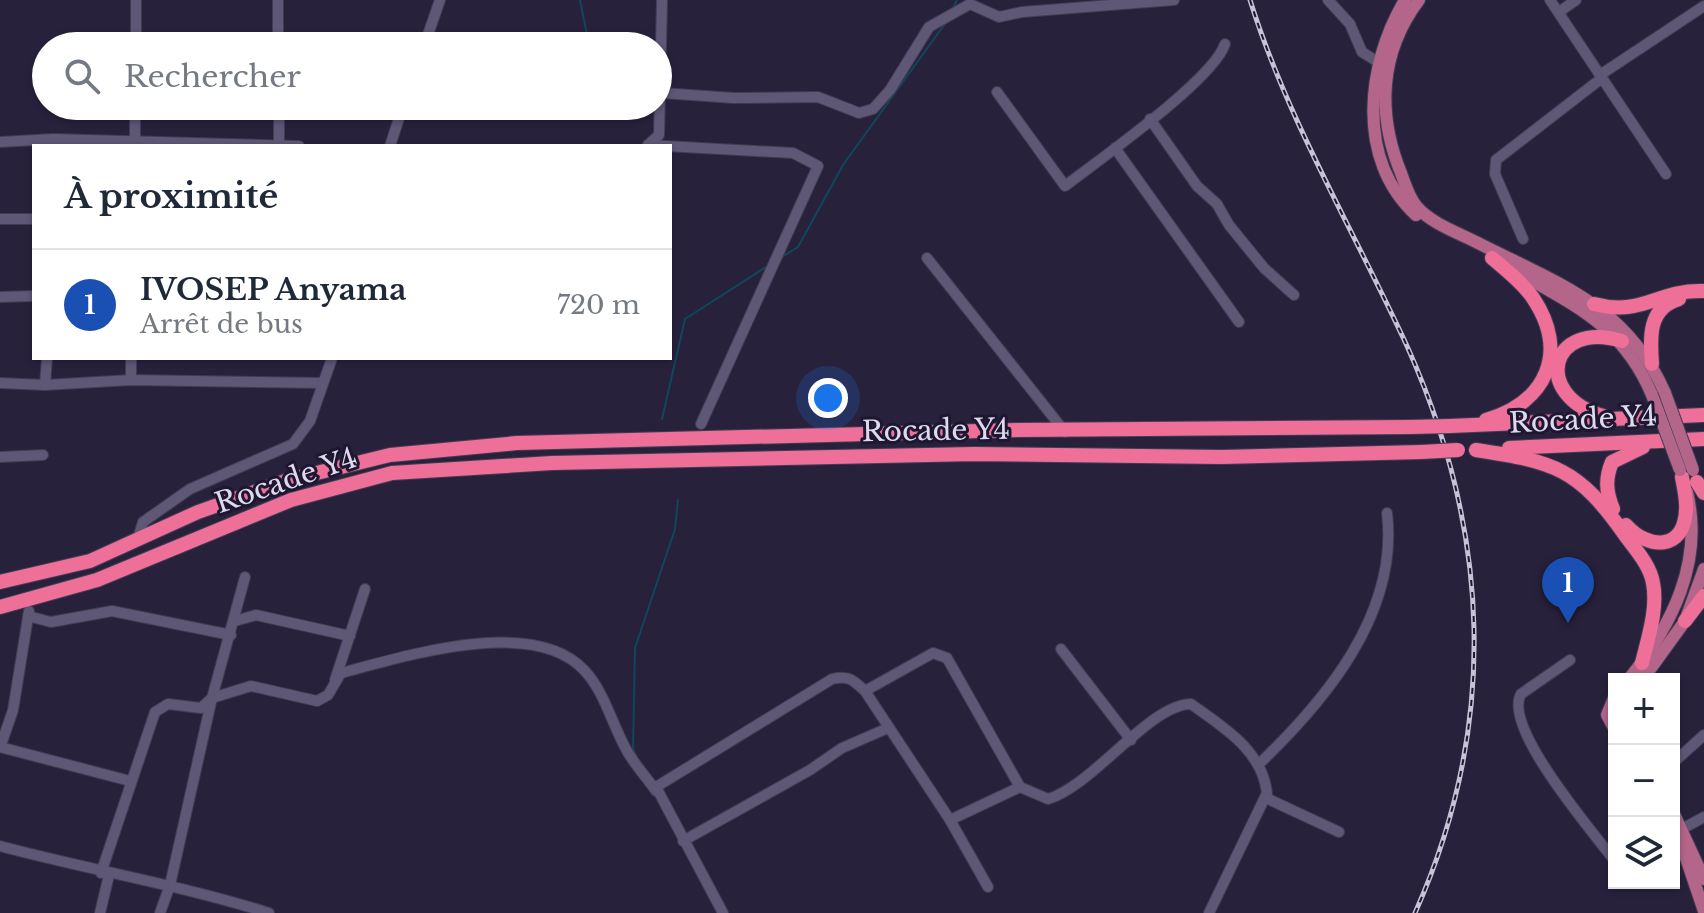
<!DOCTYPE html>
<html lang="fr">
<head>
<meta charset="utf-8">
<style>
  body { margin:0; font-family:"Libre Baskerville",serif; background:#f6f6f7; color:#1f2937 }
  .controls { position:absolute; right:24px; bottom:24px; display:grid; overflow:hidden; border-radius:0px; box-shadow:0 2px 6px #0004 }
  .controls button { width:72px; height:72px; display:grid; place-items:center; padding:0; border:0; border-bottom:2px solid #e0e1e3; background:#fff; color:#1f2937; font:40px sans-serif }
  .you { position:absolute; left:828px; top:398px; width:28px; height:28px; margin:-20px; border:6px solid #fff; border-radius:50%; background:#1a73e8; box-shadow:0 0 0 12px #1a73e833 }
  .badge { display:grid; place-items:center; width:52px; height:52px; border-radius:50%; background:#68628c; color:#fff; font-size:26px; font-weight:700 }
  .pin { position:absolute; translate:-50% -66px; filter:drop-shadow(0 2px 4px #0008) }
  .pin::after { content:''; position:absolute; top:42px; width:28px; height:24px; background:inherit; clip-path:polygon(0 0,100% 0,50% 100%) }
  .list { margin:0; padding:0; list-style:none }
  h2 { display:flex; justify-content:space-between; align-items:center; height:104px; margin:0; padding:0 32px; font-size:34px }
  h2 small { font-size:26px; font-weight:400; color:#747a83 }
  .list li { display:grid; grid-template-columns:52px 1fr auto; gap:24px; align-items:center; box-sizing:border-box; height:112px; padding:0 32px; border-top:2px solid #e0e1e3 }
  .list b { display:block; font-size:30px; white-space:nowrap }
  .list p { margin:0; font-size:26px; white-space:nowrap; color:#747a83 }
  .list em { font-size:26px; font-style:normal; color:#747a83 }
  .icon { flex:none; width:44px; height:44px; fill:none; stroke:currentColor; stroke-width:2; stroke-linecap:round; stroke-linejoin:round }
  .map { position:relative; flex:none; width:1704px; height:913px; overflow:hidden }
  .search { position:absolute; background:#fff; box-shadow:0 2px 6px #0004; left:32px; top:32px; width:640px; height:88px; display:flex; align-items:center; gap:20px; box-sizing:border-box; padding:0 28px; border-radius:44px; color:#747a83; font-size:30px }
  .panel { position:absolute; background:#fff; box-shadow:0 2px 6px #0004; left:32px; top:144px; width:640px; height:216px; border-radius:0px }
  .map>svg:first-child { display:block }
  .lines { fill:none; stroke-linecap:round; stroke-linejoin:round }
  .stream { stroke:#0f475c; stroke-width:2 }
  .minor-casing { stroke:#423c53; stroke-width:12 }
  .major-casing { stroke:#423c53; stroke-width:14 }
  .highway-casing { stroke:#423c53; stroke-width:16 }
  .minor { stroke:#5e5776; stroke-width:10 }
  .major { stroke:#b4658a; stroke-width:12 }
  .highway { stroke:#ee6f97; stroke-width:14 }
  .rail-casing { stroke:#c7c3d7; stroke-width:5 }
  .rail { stroke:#1e1731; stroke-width:2; stroke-dasharray:6; stroke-linecap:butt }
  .major-bridge-casing { stroke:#423c53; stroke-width:14; stroke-linecap:butt }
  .highway-bridge-casing { stroke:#423c53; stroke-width:16; stroke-linecap:butt }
  .major-bridge { stroke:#b4658a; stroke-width:12 }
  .highway-bridge { stroke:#ee6f97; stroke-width:14 }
  .labels { text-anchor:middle; stroke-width:6; stroke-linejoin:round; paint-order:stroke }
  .street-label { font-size:28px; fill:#dedaed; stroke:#1e1731 }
</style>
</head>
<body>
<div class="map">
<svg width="1704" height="913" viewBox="0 0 1704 913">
  <rect width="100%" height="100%" fill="#28213c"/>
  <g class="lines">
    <!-- stream -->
    <g class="stream">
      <polyline points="580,0 588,40"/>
      <polyline points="953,8 957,0"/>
      <polyline points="782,257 798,247 843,165 944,25"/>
      <polyline points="662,419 685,319 766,267"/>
      <polyline points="637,757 633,749 635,648 675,529 678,500"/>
    </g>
    <defs>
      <g id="minor">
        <polyline points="278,0 278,46"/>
        <polyline points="1328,0 1350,24 1362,52 1378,62"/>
        <polyline points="1550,0 1600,75"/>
        <polyline points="1559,12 1576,0"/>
        <polyline points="136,46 136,0"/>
        <polyline points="424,46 440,0"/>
        <polyline points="1602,78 1666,174"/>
        <path d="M997,92l68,94c35,-27 148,-106 160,-142"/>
        <polyline points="662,93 734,98 818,97 859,113 873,109 890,90 929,27 970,4 999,17 1022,12 1174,0"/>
        <polyline points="279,106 279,146"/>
        <polyline points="1150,119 1197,186 1217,204 1229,225 1264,268 1294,295"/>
        <polyline points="0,142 53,139 299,146"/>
        <polyline points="648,145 793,153 818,166 701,424"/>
        <polyline points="648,145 659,135 662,0"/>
        <polyline points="135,146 135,106"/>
        <polyline points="390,146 403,106"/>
        <polyline points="1115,148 1239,322"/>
        <polyline points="0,219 34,219"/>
        <polyline points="1523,239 1495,174 1496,160 1602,78 1600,75 1704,6"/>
        <polyline points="927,258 1065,432"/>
        <polyline points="0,297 34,296"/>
        <polyline points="131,380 131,358"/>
        <polyline points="0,383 45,385 131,380 323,383"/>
        <polyline points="45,385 47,358"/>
        <polyline points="0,457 43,455"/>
        <polyline points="138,539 143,522 190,489 293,444 310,421 332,358"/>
        <polyline points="28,616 51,622 112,611 231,635"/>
        <polyline points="235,621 256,615 350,636"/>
        <polyline points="1061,649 1131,740"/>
        <path d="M1570,660l-49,34c-19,33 72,138 93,166"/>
        <polyline points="335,680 365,589"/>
        <path d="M865,691l68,-38 14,5 73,129 28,12c46,-14 102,-95 143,-95 33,24 71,46 76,89l-58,120"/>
        <polyline points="1,745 13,710 29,611"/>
        <polyline points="0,747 130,781"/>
        <polyline points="1674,762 1704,735"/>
        <path d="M1259,764c67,-64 140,-151 128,-251"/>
        <polyline points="1266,798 1339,832"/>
        <polyline points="950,820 1020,787"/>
        <polyline points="1682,829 1704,817"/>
        <polyline points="683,841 810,770 842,748 888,728"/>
        <path d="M0,846c90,24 181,39 269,67"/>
        <polyline points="101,873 155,712 168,704 201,708 212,698 245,577"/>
        <polyline points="100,913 109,875"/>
        <path d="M160,913l10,-28 42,-187 39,-12 66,15 11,-6 13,-22c62,-16 192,-58 243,-3 21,22 28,55 43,81 8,14 20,27 29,40"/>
        <path d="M723,913l-67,-126 176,-108c17,-4 21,1 33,12l85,129 38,67"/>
      </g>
      <g id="major">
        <path d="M1405,0c-38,64 -50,159 11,215"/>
        <path d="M1419,0c-40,53 -42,114 -18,173 4,11 8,25 16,34 15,17 42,26 63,37 79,40 147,62 185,149"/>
        <path d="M1512,269c61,36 111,56 140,126"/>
        <path d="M1629,679c43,-54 75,-117 58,-187"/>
        <polyline points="1643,679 1685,621 1704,569"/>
        <polyline points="1614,698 1607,715 1614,728"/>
        <polyline points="1674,814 1704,879"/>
        <polyline points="1674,834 1685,855 1704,911"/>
      </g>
      <g id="highway">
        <path d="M1594,304c49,13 64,-15 110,-13"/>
        <path d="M1652,364c-2,-27 -4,-56 27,-65"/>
        <path d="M1603,416c-72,-21 -53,-97 19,-75"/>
        <path d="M1486,420c61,-18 83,-68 47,-122 -11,-16 -27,-28 -41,-40"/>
        <polyline points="1450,426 1704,415"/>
        <polyline points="1509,448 1704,439"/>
        <path d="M1476,450c79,12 102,18 149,85 10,14 25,30 28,48 5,26 -5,55 -11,80"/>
        <polyline points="1697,482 1704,493"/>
        <path d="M1613,509c-7,-17 -8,-30 -1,-47l31,-15"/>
        <path d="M1626,525c22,25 58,26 60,-15 1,-10 -2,-22 -4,-33"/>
        <polyline points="0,582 90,561 198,512 288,480 390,455 517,443 1018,430 1410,427"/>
        <polyline points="0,607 97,580 291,500 392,473 552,463 974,454 1222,457 1421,452"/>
        <polyline points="1685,621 1704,596"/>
      </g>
    </defs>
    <!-- minor casing -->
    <use href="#minor" class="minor-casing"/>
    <!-- major casing -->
    <use href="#major" class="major-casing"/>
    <!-- highway casing -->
    <use href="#highway" class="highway-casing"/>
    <!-- minor -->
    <use href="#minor" class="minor"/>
    <!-- major -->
    <use href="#major" class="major"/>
    <!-- highway -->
    <use href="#highway" class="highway"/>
    <defs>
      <path id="rail" d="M1250,0c38,121 104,231 157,346 84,187 92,379 8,567"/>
    </defs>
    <!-- rail casing -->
    <use href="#rail" class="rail-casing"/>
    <!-- rail -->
    <use href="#rail" class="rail"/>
    <defs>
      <g id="major-bridge">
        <polyline points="1665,393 1693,470"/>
        <polyline points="1652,395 1680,470"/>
      </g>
      <g id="highway-bridge">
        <polyline points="1410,427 1450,426"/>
        <polyline points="1421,452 1458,450"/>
      </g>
    </defs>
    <!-- major-bridge casing -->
    <use href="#major-bridge" class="major-bridge-casing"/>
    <!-- highway-bridge casing -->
    <use href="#highway-bridge" class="highway-bridge-casing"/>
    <!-- major-bridge -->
    <use href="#major-bridge" class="major-bridge"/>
    <!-- highway-bridge -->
    <use href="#highway-bridge" class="highway-bridge"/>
  </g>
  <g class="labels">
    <!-- street labels -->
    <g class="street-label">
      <text transform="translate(1583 419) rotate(-3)" y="10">Rocade Y4</text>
      <text transform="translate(936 430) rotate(-1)" y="10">Rocade Y4</text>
      <text transform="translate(286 480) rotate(-19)" y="10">Rocade Y4</text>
    </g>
  </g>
</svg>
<div class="controls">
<button>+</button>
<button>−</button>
<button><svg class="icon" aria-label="layers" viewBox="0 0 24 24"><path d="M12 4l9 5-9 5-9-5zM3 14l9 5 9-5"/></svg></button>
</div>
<div class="you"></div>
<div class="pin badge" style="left:1568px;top:623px;background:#1a4fb4">1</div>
<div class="search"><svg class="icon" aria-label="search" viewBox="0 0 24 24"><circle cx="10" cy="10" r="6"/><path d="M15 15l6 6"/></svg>Rechercher</div>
<section class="panel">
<h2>À proximité<small></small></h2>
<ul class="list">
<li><span class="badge" style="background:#1a4fb4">1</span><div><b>IVOSEP Anyama</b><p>Arrêt de bus</p></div><em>720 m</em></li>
</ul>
</section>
</div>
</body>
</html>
